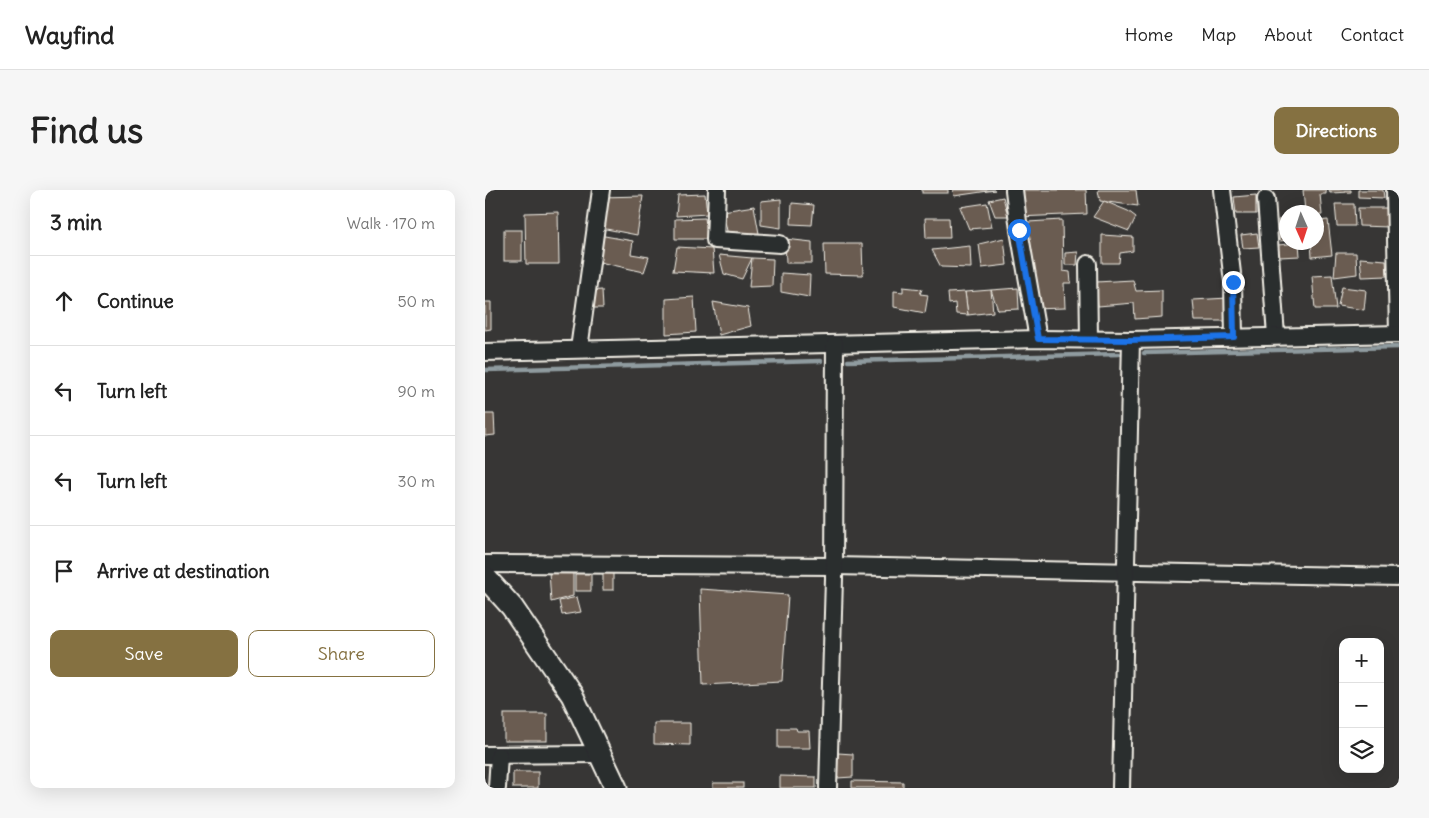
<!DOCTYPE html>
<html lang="en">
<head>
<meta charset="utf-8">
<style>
  body { margin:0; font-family:Delius,sans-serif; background:#f6f6f6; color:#222 }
  .controls { position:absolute; right:15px; bottom:15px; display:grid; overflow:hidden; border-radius:10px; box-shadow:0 5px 20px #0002 }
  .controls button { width:45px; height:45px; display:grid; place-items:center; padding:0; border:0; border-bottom:1px solid #e0e0e0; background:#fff; color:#222; font:25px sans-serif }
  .compass { position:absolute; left:794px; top:15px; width:45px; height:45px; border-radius:50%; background:#fff; box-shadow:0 5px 20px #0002; rotate:177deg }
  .stop { position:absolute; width:15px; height:15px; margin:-11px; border:4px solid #1a73e8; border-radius:50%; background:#fff }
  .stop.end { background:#1a73e8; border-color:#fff; box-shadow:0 1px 5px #0008 }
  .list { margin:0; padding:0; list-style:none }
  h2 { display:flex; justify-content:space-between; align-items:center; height:65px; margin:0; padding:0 20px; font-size:21px }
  h2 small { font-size:16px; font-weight:400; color:#767676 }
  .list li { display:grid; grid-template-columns:32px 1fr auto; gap:15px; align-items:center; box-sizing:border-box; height:90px; padding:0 20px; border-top:1px solid #e0e0e0 }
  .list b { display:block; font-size:19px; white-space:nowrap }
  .list em { font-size:16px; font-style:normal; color:#767676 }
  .actions { display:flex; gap:10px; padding:15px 20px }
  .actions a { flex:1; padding:11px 0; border:1px solid #857141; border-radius:10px; text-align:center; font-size:18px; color:#857141 }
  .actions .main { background:#857141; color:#fff }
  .icon { flex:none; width:28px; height:28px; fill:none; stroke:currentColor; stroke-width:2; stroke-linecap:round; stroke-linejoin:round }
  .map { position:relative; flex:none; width:914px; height:598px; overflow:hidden; border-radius:10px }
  header { display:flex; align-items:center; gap:30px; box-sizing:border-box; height:70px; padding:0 25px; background:#fff; border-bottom:1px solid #e0e0e0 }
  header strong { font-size:24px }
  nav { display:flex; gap:28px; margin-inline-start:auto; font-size:18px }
  .intro { display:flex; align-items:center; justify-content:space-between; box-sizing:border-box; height:120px; padding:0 30px }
  h1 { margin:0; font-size:35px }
  .button { padding:12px 22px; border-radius:10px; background:#857141; color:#fff; font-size:18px; font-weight:700 }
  main { display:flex; gap:30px; padding:0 30px }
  aside { flex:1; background:#fff; border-radius:10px; box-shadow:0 5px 20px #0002 }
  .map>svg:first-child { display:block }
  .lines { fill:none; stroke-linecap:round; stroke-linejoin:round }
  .stream { stroke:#8f9b9f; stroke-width:4.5 }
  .building { fill:#6a5b51; stroke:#f4f1e8 }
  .minor-casing { stroke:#f4f1e8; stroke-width:20 }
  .tertiary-casing { stroke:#f4f1e8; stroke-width:25 }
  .minor { stroke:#2a2d2e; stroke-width:16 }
  .tertiary { stroke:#2a2d2e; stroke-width:21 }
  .route { stroke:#1a73e8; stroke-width:6 }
</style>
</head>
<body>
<header>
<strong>Wayfind</strong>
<nav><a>Home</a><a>Map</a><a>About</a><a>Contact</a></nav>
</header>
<div class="intro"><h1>Find us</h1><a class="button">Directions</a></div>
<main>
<aside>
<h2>3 min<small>Walk · 170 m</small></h2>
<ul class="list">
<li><svg class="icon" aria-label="ahead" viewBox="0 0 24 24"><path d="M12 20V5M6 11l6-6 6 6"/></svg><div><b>Continue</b></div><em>50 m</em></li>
<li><svg class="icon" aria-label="left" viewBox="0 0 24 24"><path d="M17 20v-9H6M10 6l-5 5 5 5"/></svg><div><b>Turn left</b></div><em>90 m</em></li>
<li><svg class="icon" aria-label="left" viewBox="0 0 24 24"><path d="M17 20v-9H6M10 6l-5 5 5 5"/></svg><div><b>Turn left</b></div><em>30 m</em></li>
<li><svg class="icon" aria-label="arrive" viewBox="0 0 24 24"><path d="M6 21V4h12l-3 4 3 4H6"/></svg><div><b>Arrive at destination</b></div></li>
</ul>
<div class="actions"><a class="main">Save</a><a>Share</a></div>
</aside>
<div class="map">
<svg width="914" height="598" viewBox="0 0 914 598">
  <rect width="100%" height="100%" fill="#373635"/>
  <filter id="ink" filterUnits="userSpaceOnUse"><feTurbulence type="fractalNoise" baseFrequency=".02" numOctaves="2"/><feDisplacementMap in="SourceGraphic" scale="10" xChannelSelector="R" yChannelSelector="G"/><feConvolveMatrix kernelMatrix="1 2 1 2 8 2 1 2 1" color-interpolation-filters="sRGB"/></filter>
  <g filter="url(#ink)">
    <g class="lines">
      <!-- stream -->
      <g class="stream">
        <polyline points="659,163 914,157"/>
        <polyline points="363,171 634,164"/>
        <polyline points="0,180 336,171"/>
      </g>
    </g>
    <!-- building -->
    <g class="building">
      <rect x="437" y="0" width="26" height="3"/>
      <polygon points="468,0 510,0 469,6"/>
      <polygon points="532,0 601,0 602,24 533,27"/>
      <polygon points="613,0 651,0 653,16 615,11"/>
      <polygon points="818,0 841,0 841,4 835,4 837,25 832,25 832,22 820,22"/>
      <polygon points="844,0 866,0 866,2 845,3"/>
      <polygon points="873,0 898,0 899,8 873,7"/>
      <polygon points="220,4 222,24 191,26 193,5"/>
      <polygon points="771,5 771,24 751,24 749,7"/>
      <polygon points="158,6 152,45 116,38 115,7"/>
      <polygon points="518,7 523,26 510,26 504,10"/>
      <polygon points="296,9 296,38 276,35 276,11"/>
      <polygon points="619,11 643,21 651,27 644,41 608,27"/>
      <polygon points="307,13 329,15 327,35 306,34"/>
      <polygon points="502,13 507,37 484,39 475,17"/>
      <polygon points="850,14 869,14 870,36 852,36"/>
      <polygon points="269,16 275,49 243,46 238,21"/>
      <polygon points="873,18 904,18 905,37 874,36"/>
      <polygon points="73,22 74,74 41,74 40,23"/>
      <polygon points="220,28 223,49 190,49 190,29"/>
      <polygon points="440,28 464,28 465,48 441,48"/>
      <polygon points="802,29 802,50 795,51 793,30"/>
      <polygon points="577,30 578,81 585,82 586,93 579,93 580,118 547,119 543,32"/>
      <polygon points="843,30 847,65 827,67 826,52 832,52 832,31"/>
      <rect x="19" y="40" width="18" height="31"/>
      <polygon points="772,43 774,57 758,58 756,45"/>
      <polygon points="114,45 148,51 146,64 164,67 159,82 110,71"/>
      <polygon points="617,45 648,47 648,61 635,63 634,73 617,73"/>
      <polygon points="519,48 522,75 497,78 494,54"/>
      <polygon points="300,49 327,52 327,73 301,73"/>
      <polygon points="814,53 815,66 794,67 793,55"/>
      <polygon points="339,54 377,54 378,85 340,84"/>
      <polygon points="485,56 486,78 456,77 447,60"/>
      <polygon points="192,57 227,59 229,83 188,81"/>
      <polygon points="593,62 592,75 580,75 580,63"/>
      <polygon points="851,63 871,63 872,84 849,87"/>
      <polygon points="234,65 267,68 257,89 239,84"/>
      <polygon points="267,68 288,69 287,96 264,97"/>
      <polygon points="875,68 901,70 902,86 877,87"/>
      <polygon points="296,83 325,85 324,107 296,102"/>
      <polygon points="847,85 851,119 830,119 827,86"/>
      <polygon points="648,90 651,101 677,100 677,127 650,129 649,113 613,116 611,92"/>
      <polygon points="418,97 437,99 435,104 443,105 440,123 409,117 409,101 418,102"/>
      <polygon points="857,97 881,100 879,120 853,116"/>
      <polygon points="533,98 534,119 513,120 506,100"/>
      <polygon points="117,100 118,118 102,118 104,101"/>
      <polygon points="506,100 508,122 483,125 480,102"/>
      <polygon points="480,102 483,125 471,124 470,113 464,114 463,103"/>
      <polygon points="209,107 211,142 181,144 181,109"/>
      <polygon points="743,108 742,131 710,131 708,110"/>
      <polygon points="0,112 6,112 6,139 0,140"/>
      <polygon points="228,112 263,118 266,136 234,145"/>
      <polygon points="0,224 9,224 10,245 0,246"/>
      <polygon points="88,380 88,406 66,412 64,381"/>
      <rect x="90" y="380" width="16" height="21"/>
      <rect x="118" y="383" width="10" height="17"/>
      <polygon points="215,399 303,405 297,491 218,495"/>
      <polygon points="92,407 96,422 77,425 74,411"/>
      <rect x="19" y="524" width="43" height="27"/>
      <polygon points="169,533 205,533 205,555 169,554"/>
      <polygon points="293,538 311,538 312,541 324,541 325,558 293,558"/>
      <polygon points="353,563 368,564 368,587 352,588"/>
      <rect x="28" y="582" width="25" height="16"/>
      <polygon points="295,586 331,587 331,598 295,598"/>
      <polygon points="367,591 418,592 418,598 367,598"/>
      <rect x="228" y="593" width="30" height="5"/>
    </g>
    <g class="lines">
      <defs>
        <g id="minor">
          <polyline points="232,0 230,50 295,54"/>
          <polyline points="529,0 534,40 553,149"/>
          <polyline points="737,0 748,92 749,147"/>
          <polyline points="910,0 913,144"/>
          <polyline points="781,9 791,146"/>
          <polyline points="603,74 604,149"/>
          <polyline points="94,159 116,0"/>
          <polyline points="0,162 553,149 646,150 914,144"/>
          <polyline points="0,374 349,376 914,387"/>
          <polyline points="0,565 115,564"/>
          <polyline points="12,598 14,565"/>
          <polyline points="343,598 349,388 350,154"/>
          <polyline points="636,598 646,150"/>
        </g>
        <polyline id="tertiary" points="0,387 27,417 87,505 131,598"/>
      </defs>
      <!-- minor casing -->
      <use href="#minor" class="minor-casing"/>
      <!-- tertiary casing -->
      <use href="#tertiary" class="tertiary-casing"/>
      <!-- minor -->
      <use href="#minor" class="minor"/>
      <!-- tertiary -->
      <use href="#tertiary" class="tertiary"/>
    </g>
  </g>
  <g class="lines" filter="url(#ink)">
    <!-- route -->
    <polyline class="route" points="534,40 553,149 646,150 749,147 748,92"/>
  </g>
</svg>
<div class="controls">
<button>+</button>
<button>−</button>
<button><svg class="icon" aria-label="layers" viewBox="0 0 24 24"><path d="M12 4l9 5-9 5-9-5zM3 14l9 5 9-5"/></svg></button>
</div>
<svg class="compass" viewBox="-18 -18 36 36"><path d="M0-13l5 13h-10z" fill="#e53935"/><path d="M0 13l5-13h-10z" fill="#767676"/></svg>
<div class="stop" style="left:534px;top:40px"></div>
<div class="stop end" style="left:748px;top:92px"></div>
</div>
</main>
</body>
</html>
